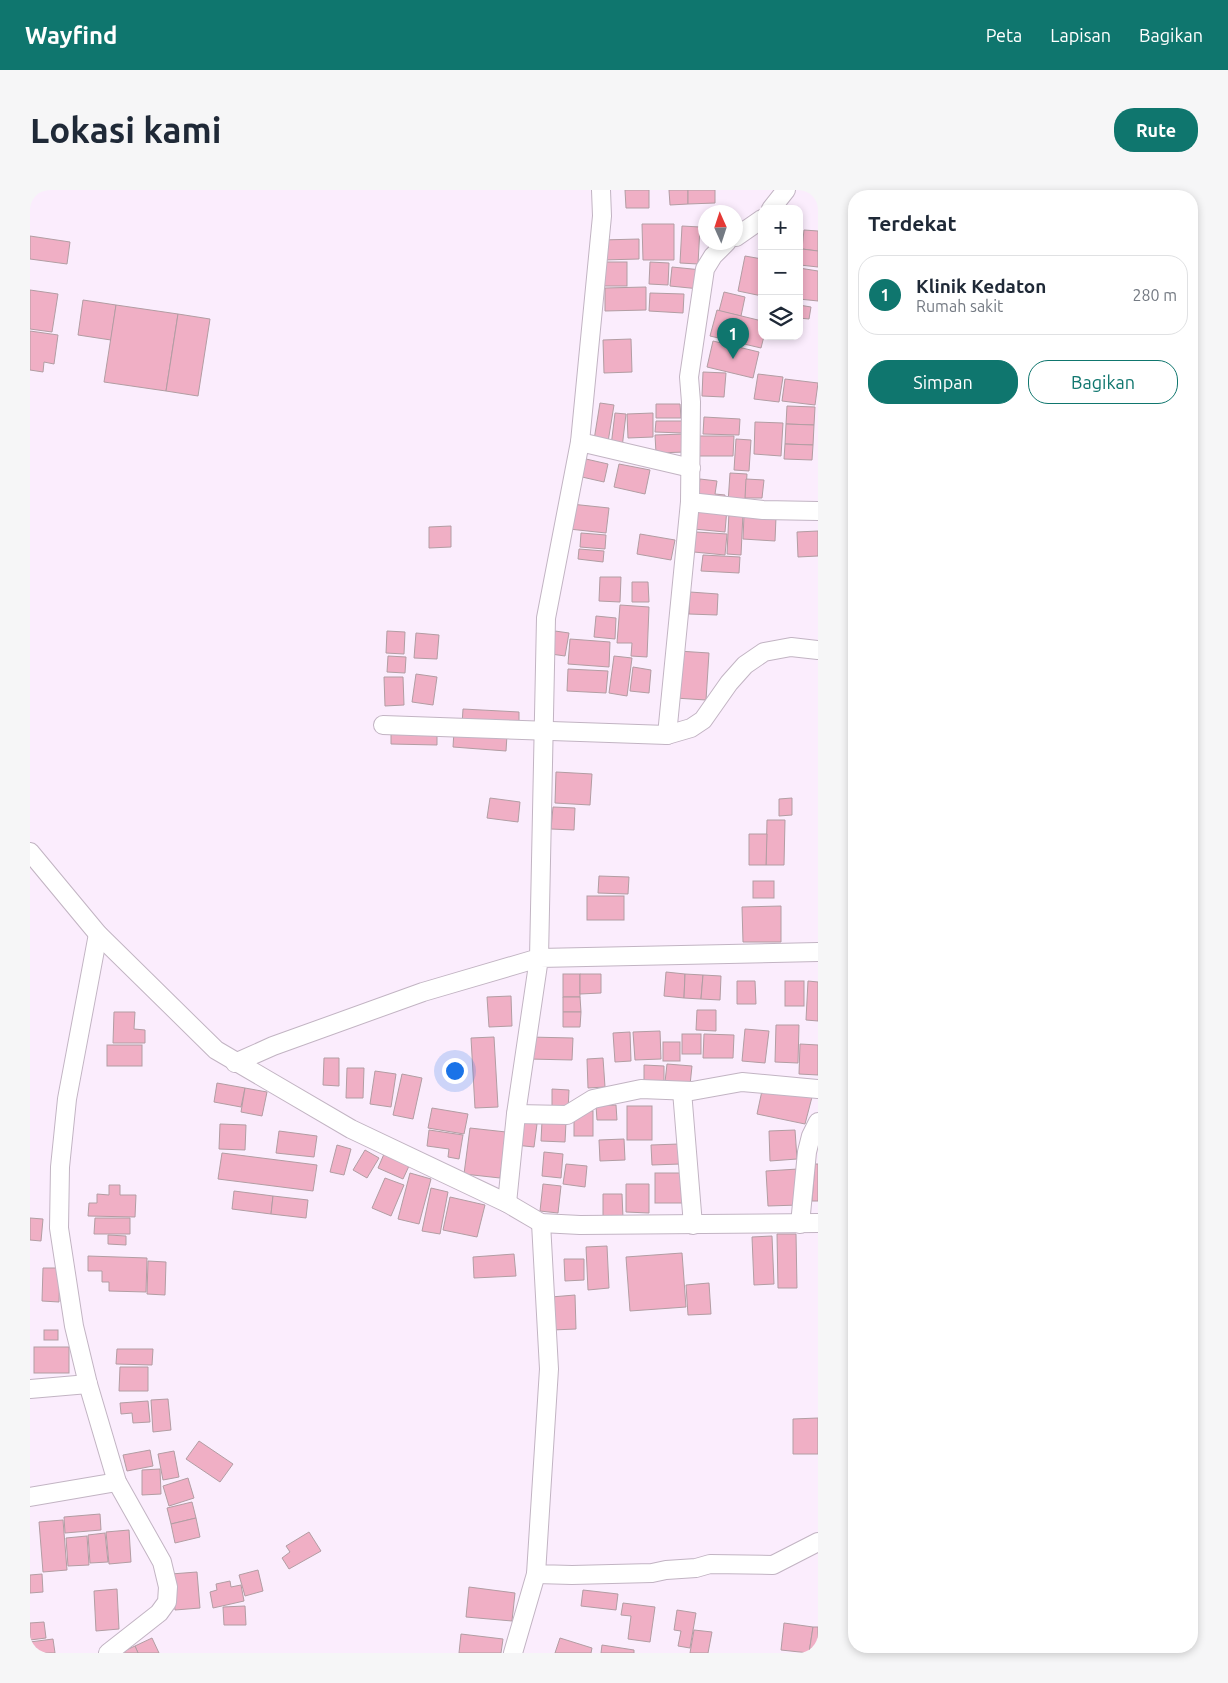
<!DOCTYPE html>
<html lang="id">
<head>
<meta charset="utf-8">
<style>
  body { margin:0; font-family:Ubuntu,sans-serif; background:#f6f6f7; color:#1f2937 }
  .controls { position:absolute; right:15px; top:15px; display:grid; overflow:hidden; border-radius:10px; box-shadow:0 2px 8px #0003 }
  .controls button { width:45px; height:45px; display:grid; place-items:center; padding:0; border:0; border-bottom:1px solid #e0e1e3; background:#fff; color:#1f2937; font:25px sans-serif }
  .compass { position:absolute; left:668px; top:15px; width:45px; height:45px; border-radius:50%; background:#fff; box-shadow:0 2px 8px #0003; rotate:357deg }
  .you { position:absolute; left:424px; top:880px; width:18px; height:18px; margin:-12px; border:4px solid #fff; border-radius:50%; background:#1a73e8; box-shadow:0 0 0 8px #1a73e833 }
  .badge { display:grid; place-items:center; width:32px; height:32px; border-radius:50%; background:#0f766e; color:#fff; font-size:16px; font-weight:700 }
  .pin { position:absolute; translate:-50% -41px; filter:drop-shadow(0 1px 2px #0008) }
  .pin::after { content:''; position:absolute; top:26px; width:18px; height:15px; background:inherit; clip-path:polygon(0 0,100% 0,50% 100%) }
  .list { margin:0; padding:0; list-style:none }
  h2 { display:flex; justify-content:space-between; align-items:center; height:65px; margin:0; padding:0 20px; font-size:21px }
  h2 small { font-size:16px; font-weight:400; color:#747a83 }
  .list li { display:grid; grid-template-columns:32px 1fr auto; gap:15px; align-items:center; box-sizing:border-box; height:80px; margin:0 10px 10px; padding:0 10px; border:1px solid #e0e1e3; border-radius:20px }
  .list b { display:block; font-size:19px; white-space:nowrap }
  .list p { margin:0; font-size:16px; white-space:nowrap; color:#747a83 }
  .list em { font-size:16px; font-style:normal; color:#747a83 }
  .actions { display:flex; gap:10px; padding:15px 20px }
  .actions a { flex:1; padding:11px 0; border:1px solid #0f766e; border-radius:20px; text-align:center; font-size:18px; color:#0f766e }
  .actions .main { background:#0f766e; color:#fff }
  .icon { flex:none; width:28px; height:28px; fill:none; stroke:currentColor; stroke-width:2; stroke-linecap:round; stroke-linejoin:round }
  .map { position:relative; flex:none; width:788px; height:1463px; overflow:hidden; border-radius:20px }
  header { display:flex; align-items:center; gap:30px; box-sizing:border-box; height:70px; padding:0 25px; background:#0f766e; color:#fff }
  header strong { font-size:24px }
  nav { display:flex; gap:28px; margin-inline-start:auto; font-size:18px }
  .intro { display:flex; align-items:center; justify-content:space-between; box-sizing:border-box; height:120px; padding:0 30px }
  h1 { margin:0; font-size:35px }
  .button { padding:12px 22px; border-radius:20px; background:#0f766e; color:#fff; font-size:18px; font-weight:700 }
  main { display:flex; gap:30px; padding:0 30px }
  aside { flex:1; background:#fff; border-radius:20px; box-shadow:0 2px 8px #0003 }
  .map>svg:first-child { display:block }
  .building { fill:#f0afc5; stroke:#b29da3 }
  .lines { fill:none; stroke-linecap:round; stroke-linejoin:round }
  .street-casing { stroke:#c2b4c3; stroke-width:20 }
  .street { stroke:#fff; stroke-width:18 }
</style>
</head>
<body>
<header>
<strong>Wayfind</strong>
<nav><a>Peta</a><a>Lapisan</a><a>Bagikan</a></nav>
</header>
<div class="intro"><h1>Lokasi kami</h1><a class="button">Rute</a></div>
<main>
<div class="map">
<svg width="788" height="1463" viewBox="0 0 788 1463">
  <rect width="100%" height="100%" fill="#fbedfd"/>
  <!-- building -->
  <g class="building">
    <polygon points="595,0 619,0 619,18 596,18"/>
    <polygon points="639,0 658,0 658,14 640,15"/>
    <polygon points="658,0 685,0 685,13 658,14"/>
    <polygon points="612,34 644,34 644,70 613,70"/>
    <polygon points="652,36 670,37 668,74 650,73"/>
    <polygon points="774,40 788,41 788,61 772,59"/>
    <polygon points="0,46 40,52 37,74 0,69"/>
    <polygon points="609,49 609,69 573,70 572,50"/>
    <polygon points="772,59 788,61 788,77 770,75"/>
    <polygon points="715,66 732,69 732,106 708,101"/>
    <rect x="572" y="72" width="25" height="24"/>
    <polygon points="620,72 639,73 638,95 619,94"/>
    <polygon points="642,77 672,80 670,99 640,96"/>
    <polygon points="769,78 788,81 788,111 769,109"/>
    <polygon points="616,97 616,120 575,121 575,98"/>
    <polygon points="0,100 28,104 22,142 0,139"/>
    <polygon points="694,102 715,107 711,126 689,121"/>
    <polygon points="620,103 654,104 653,123 619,121"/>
    <polygon points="53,110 86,115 81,150 48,145"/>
    <polygon points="86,115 148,124 136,201 74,192"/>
    <polygon points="769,115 781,117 779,129 769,128"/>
    <polygon points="687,120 732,131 732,146 734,146 731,158 680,146"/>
    <polygon points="148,124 180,129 168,206 136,201"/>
    <polygon points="0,141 28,145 24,174 14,172 13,182 0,180"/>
    <polygon points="601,149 602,182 574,183 573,150"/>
    <polygon points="683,151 729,162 723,188 677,177"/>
    <polygon points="673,182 696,183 694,207 672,206"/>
    <polygon points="728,184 753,187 749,212 724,209"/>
    <polygon points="755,189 788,193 785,215 752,211"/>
    <polygon points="570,213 584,215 578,252 564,250"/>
    <polygon points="626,214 650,214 651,228 626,228"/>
    <polygon points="757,216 785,217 784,235 756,234"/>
    <polygon points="585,223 596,224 592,258 581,256"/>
    <polygon points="623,223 623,247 598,248 597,224"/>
    <polygon points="674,227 710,229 709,245 673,244"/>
    <polygon points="626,231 652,231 652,243 625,242"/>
    <polygon points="725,232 753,233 751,266 724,264"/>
    <polygon points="756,234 784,235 783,255 755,254"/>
    <polygon points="655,244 655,262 626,263 625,245"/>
    <polygon points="669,246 704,246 703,266 669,266"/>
    <polygon points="706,249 721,250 719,281 704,280"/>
    <polygon points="755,254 783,255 782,270 754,269"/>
    <polygon points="556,269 578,274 574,292 552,287"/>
    <polygon points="589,274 620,280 615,304 584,297"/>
    <polygon points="700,283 717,284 715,314 698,313"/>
    <polygon points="670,289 687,291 685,304 695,305 694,314 667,311"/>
    <polygon points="716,289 734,290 732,308 715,308"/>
    <polygon points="541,314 579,318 576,343 539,339"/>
    <polygon points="666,315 697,318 695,342 664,339"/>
    <polygon points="699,322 713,323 711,365 697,364"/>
    <polygon points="714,325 746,327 745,351 713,349"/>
    <polygon points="421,336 421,357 399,358 399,337"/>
    <polygon points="788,341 788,366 768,367 767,342"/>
    <polygon points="666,342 697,344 695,365 664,362"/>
    <polygon points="551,343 576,345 575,359 550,357"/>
    <polygon points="610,344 645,350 641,370 607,364"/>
    <polygon points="549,359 574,361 573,372 548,369"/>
    <polygon points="673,365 710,367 709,383 671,381"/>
    <polygon points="570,387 591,387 590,412 569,411"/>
    <polygon points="602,392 618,392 619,412 602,412"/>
    <polygon points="660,402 688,404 687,425 659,424"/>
    <polygon points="590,415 619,417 617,467 601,466 602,453 587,453"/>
    <polygon points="566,426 586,428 585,449 564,447"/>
    <polygon points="357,441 375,442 374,464 356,463"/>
    <polygon points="525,441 539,443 535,466 521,464"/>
    <polygon points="386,443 409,445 407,469 384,468"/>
    <polygon points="540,449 580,452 579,477 538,474"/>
    <polygon points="648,461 679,463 676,510 645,508"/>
    <polygon points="358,466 376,467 375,483 357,482"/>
    <polygon points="584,466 602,468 597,506 579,503"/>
    <polygon points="603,477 621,480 619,503 600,501"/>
    <polygon points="538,479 578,481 576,503 537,501"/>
    <polygon points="386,484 407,487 403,515 382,512"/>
    <polygon points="354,487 373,487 374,515 355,516"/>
    <polygon points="433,519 489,522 489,537 432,535"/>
    <polygon points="361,540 407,540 407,555 361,554"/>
    <polygon points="424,541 477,545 476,561 423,557"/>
    <polygon points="526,582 562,584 560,615 525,613"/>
    <polygon points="460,608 490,612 488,632 457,628"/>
    <polygon points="762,608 762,625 749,626 749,609"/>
    <polygon points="523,617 545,618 544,640 521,639"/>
    <polygon points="737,630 755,630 754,675 736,675"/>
    <polygon points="719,644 737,644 736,675 719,675"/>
    <polygon points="569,686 599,687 598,704 568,703"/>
    <rect x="723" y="691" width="21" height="17"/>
    <rect x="557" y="706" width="37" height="24"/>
    <polygon points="751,716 751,752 713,752 712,717"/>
    <polygon points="636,782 655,784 654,808 634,806"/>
    <rect x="533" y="784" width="17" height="23"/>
    <polygon points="550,784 571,784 571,803 550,804"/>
    <polygon points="655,784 673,785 671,809 654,808"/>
    <polygon points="673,785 691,786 690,810 671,809"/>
    <polygon points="707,791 725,791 726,814 707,814"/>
    <rect x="755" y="791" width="19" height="25"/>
    <polygon points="778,791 788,792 788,831 776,830"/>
    <polygon points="481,806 482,836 459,837 457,807"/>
    <polygon points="533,807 550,807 551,822 533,822"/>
    <polygon points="667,820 686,820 686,841 666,840"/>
    <polygon points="84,822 105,822 104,839 115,840 115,853 83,853"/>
    <polygon points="533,822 551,822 550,837 533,837"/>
    <polygon points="746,835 769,835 768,873 745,872"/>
    <polygon points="715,839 739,841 735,873 712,871"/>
    <polygon points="630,841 631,869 605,870 603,842"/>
    <polygon points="600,842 601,871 585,872 583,843"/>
    <rect x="652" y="844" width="19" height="20"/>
    <polygon points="674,844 704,845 703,868 673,868"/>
    <polygon points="464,847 468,917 445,918 441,848"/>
    <polygon points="499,847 543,848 542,870 499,869"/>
    <rect x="633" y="852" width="17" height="19"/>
    <polygon points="770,854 788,855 788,885 769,884"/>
    <rect x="77" y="855" width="35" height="21"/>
    <polygon points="294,868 309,868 309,896 293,895"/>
    <polygon points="573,868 575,897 558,898 557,869"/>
    <polygon points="637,874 662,876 660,895 635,892"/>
    <polygon points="614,875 634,876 634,898 614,898"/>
    <polygon points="317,878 334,878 333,908 316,908"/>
    <polygon points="345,881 366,884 361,917 340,914"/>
    <polygon points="372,884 392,888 383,929 363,925"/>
    <polygon points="187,893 215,898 211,917 184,912"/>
    <polygon points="733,896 782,907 775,934 727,924"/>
    <polygon points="215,898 237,902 232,926 211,922"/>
    <polygon points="522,899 539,900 538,921 522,921"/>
    <polygon points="586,915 587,930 567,930 566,916"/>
    <rect x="597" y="916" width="25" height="34"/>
    <polygon points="402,918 438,924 434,944 398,938"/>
    <rect x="544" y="921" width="19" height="25"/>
    <polygon points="488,931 507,934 504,957 485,955"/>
    <polygon points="512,931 536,932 535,952 511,951"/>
    <polygon points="190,934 216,935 215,960 189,959"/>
    <polygon points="440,938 476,942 470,988 434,984"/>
    <polygon points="399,940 433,945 429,969 418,967 419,959 397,956"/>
    <polygon points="765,940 767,969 740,971 739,941"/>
    <polygon points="249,941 287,946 284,967 246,963"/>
    <polygon points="594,949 595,970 570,971 569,950"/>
    <polygon points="649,954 650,974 622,975 621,955"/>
    <polygon points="307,955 321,959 314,985 300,982"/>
    <polygon points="335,960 349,968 337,988 323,980"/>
    <polygon points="514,962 533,964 531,988 512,986"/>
    <polygon points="192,963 287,975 283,1001 188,989"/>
    <polygon points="354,964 379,976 373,989 348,978"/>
    <polygon points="536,974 557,976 555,997 533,994"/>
    <polygon points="785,974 788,974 788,1011 782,1011"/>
    <polygon points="768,979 769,1015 738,1016 736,981"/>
    <polygon points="380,983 401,989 389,1034 368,1029"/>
    <rect x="625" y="983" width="30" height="30"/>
    <polygon points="355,988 374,995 361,1026 342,1018"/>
    <polygon points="513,994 531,996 528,1023 510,1021"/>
    <polygon points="596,994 619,994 619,1023 596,1022"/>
    <polygon points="79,995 90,995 90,1005 106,1005 105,1027 58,1026 59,1013 67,1013 67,1004 79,1005"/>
    <polygon points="401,998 418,1002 410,1044 392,1041"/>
    <polygon points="204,1001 243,1006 241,1024 202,1019"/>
    <polygon points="573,1004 592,1004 593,1028 573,1028"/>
    <polygon points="243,1006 278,1010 276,1028 241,1024"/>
    <polygon points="420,1007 455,1015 447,1047 413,1040"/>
    <polygon points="0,1028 13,1029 11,1051 0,1050"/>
    <polygon points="65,1028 100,1028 100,1044 64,1044"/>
    <polygon points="747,1044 766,1044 767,1098 748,1098"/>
    <polygon points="78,1045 96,1046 96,1055 78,1054"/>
    <polygon points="742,1046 744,1094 724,1095 722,1047"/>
    <polygon points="577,1056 579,1098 558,1100 556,1057"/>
    <polygon points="652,1063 656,1117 600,1121 596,1067"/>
    <polygon points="484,1064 486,1086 444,1088 443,1067"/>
    <polygon points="58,1066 117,1068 116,1102 79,1101 79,1092 72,1092 72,1081 58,1081"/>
    <polygon points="534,1069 554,1069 554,1090 535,1091"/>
    <polygon points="118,1071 136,1072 135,1105 117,1104"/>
    <polygon points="13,1078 30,1078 29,1112 12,1111"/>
    <polygon points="679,1093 681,1124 658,1125 656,1095"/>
    <polygon points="545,1105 546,1139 522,1140 521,1107"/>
    <rect x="14" y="1140" width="14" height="10"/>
    <rect x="4" y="1157" width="35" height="26"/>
    <polygon points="87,1159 123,1159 122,1175 86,1174"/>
    <polygon points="90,1177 118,1177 118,1201 89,1201"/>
    <polygon points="138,1209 141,1240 123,1242 121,1210"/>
    <polygon points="118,1211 120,1232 103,1233 102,1223 91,1224 90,1213"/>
    <polygon points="788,1228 788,1264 763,1264 763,1229"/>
    <polygon points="169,1251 203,1274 190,1292 156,1269"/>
    <polygon points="120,1260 123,1276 97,1281 93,1265"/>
    <polygon points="144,1261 149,1287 133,1290 128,1264"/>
    <polygon points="130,1279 131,1304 112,1305 112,1280"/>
    <polygon points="158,1288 164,1308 139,1316 133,1296"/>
    <polygon points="162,1312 166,1328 141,1334 137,1318"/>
    <polygon points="70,1324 71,1340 35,1343 34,1327"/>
    <polygon points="166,1328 170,1347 145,1353 141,1334"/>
    <polygon points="33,1330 37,1380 13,1382 9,1332"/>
    <polygon points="99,1340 101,1372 79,1374 76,1342"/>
    <polygon points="279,1342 291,1361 259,1379 252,1368 260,1362 256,1356"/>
    <polygon points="75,1343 78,1372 60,1373 58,1345"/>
    <polygon points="57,1346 59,1375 38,1376 36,1348"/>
    <polygon points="228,1380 233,1401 215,1406 209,1385"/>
    <polygon points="167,1382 170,1418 145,1420 141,1384"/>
    <polygon points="12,1384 13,1402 0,1403 0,1385"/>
    <polygon points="200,1391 201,1397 211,1395 214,1411 183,1418 180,1402 187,1400 186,1394"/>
    <polygon points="439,1397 485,1403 482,1431 436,1427"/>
    <polygon points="87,1399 89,1439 66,1441 64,1401"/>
    <polygon points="553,1400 588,1404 586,1420 551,1416"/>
    <polygon points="593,1413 625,1417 620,1452 598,1449 601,1426 591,1425"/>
    <polygon points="215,1416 216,1435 194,1435 193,1417"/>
    <polygon points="647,1420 666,1423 660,1458 648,1456 651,1441 644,1440"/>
    <polygon points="14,1432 16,1448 0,1450 0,1433"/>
    <polygon points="754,1433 783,1437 779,1463 751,1460"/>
    <polygon points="783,1437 788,1437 788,1463 779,1463"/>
    <polygon points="664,1440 682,1442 678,1463 660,1463"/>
    <polygon points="431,1444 473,1449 471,1463 429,1463"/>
    <polygon points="122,1448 129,1463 108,1463 105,1456"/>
    <polygon points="530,1448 562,1458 561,1463 525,1463"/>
    <polygon points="23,1449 25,1463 0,1463 0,1452"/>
    <polygon points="572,1455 604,1460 604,1463 571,1463"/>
    <polygon points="105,1456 108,1463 90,1463"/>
  </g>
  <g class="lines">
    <defs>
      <g id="street">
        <polyline points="741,19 756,0"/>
        <polyline points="706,47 732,29"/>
        <polyline points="697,52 683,66 675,79 659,187 661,212 660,312 733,320 788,321"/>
        <polyline points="550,252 661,278"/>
        <polyline points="353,535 637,545 661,538 673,530 699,493 715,475 734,462 761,457 788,460"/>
        <polyline points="637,545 660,312"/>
        <polyline points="0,662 68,744 186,860 321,939 477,1013 511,1033 550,1035 788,1033"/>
        <polyline points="68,744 37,909 30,977 29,1038 44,1136 58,1194 87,1292 132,1372 138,1397 137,1412 129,1423 78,1463"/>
        <polyline points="205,873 243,856 393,802 509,768 516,428 550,252 572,26 571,0"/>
        <polyline points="652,901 663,1035"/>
        <polyline points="486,924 537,925 563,909 611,899 662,901 712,892 788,899"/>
        <polyline points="477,1013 486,924 509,768 788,762"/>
        <polyline points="511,1033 519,1179 506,1384 542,1385 622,1383 636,1380 666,1378 680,1374 743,1375 788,1352"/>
        <polyline points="770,1034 777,962 781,946 788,932"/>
        <polyline points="0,1199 58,1194"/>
        <polyline points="0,1307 87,1292"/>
        <polyline points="483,1463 506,1384"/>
      </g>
    </defs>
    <!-- street casing -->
    <use href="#street" class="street-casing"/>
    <!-- street -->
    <use href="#street" class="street"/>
  </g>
</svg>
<div class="controls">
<button>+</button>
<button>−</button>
<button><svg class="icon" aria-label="layers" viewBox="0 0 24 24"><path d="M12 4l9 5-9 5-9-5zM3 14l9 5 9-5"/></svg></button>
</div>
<svg class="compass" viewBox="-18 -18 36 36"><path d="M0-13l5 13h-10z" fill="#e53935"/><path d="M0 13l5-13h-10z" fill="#747a83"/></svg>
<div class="you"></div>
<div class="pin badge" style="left:703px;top:169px">1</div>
</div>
<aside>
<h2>Terdekat<small></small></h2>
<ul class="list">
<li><span class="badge">1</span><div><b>Klinik Kedaton</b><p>Rumah sakit</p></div><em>280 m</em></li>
</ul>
<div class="actions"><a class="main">Simpan</a><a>Bagikan</a></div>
</aside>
</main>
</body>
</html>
